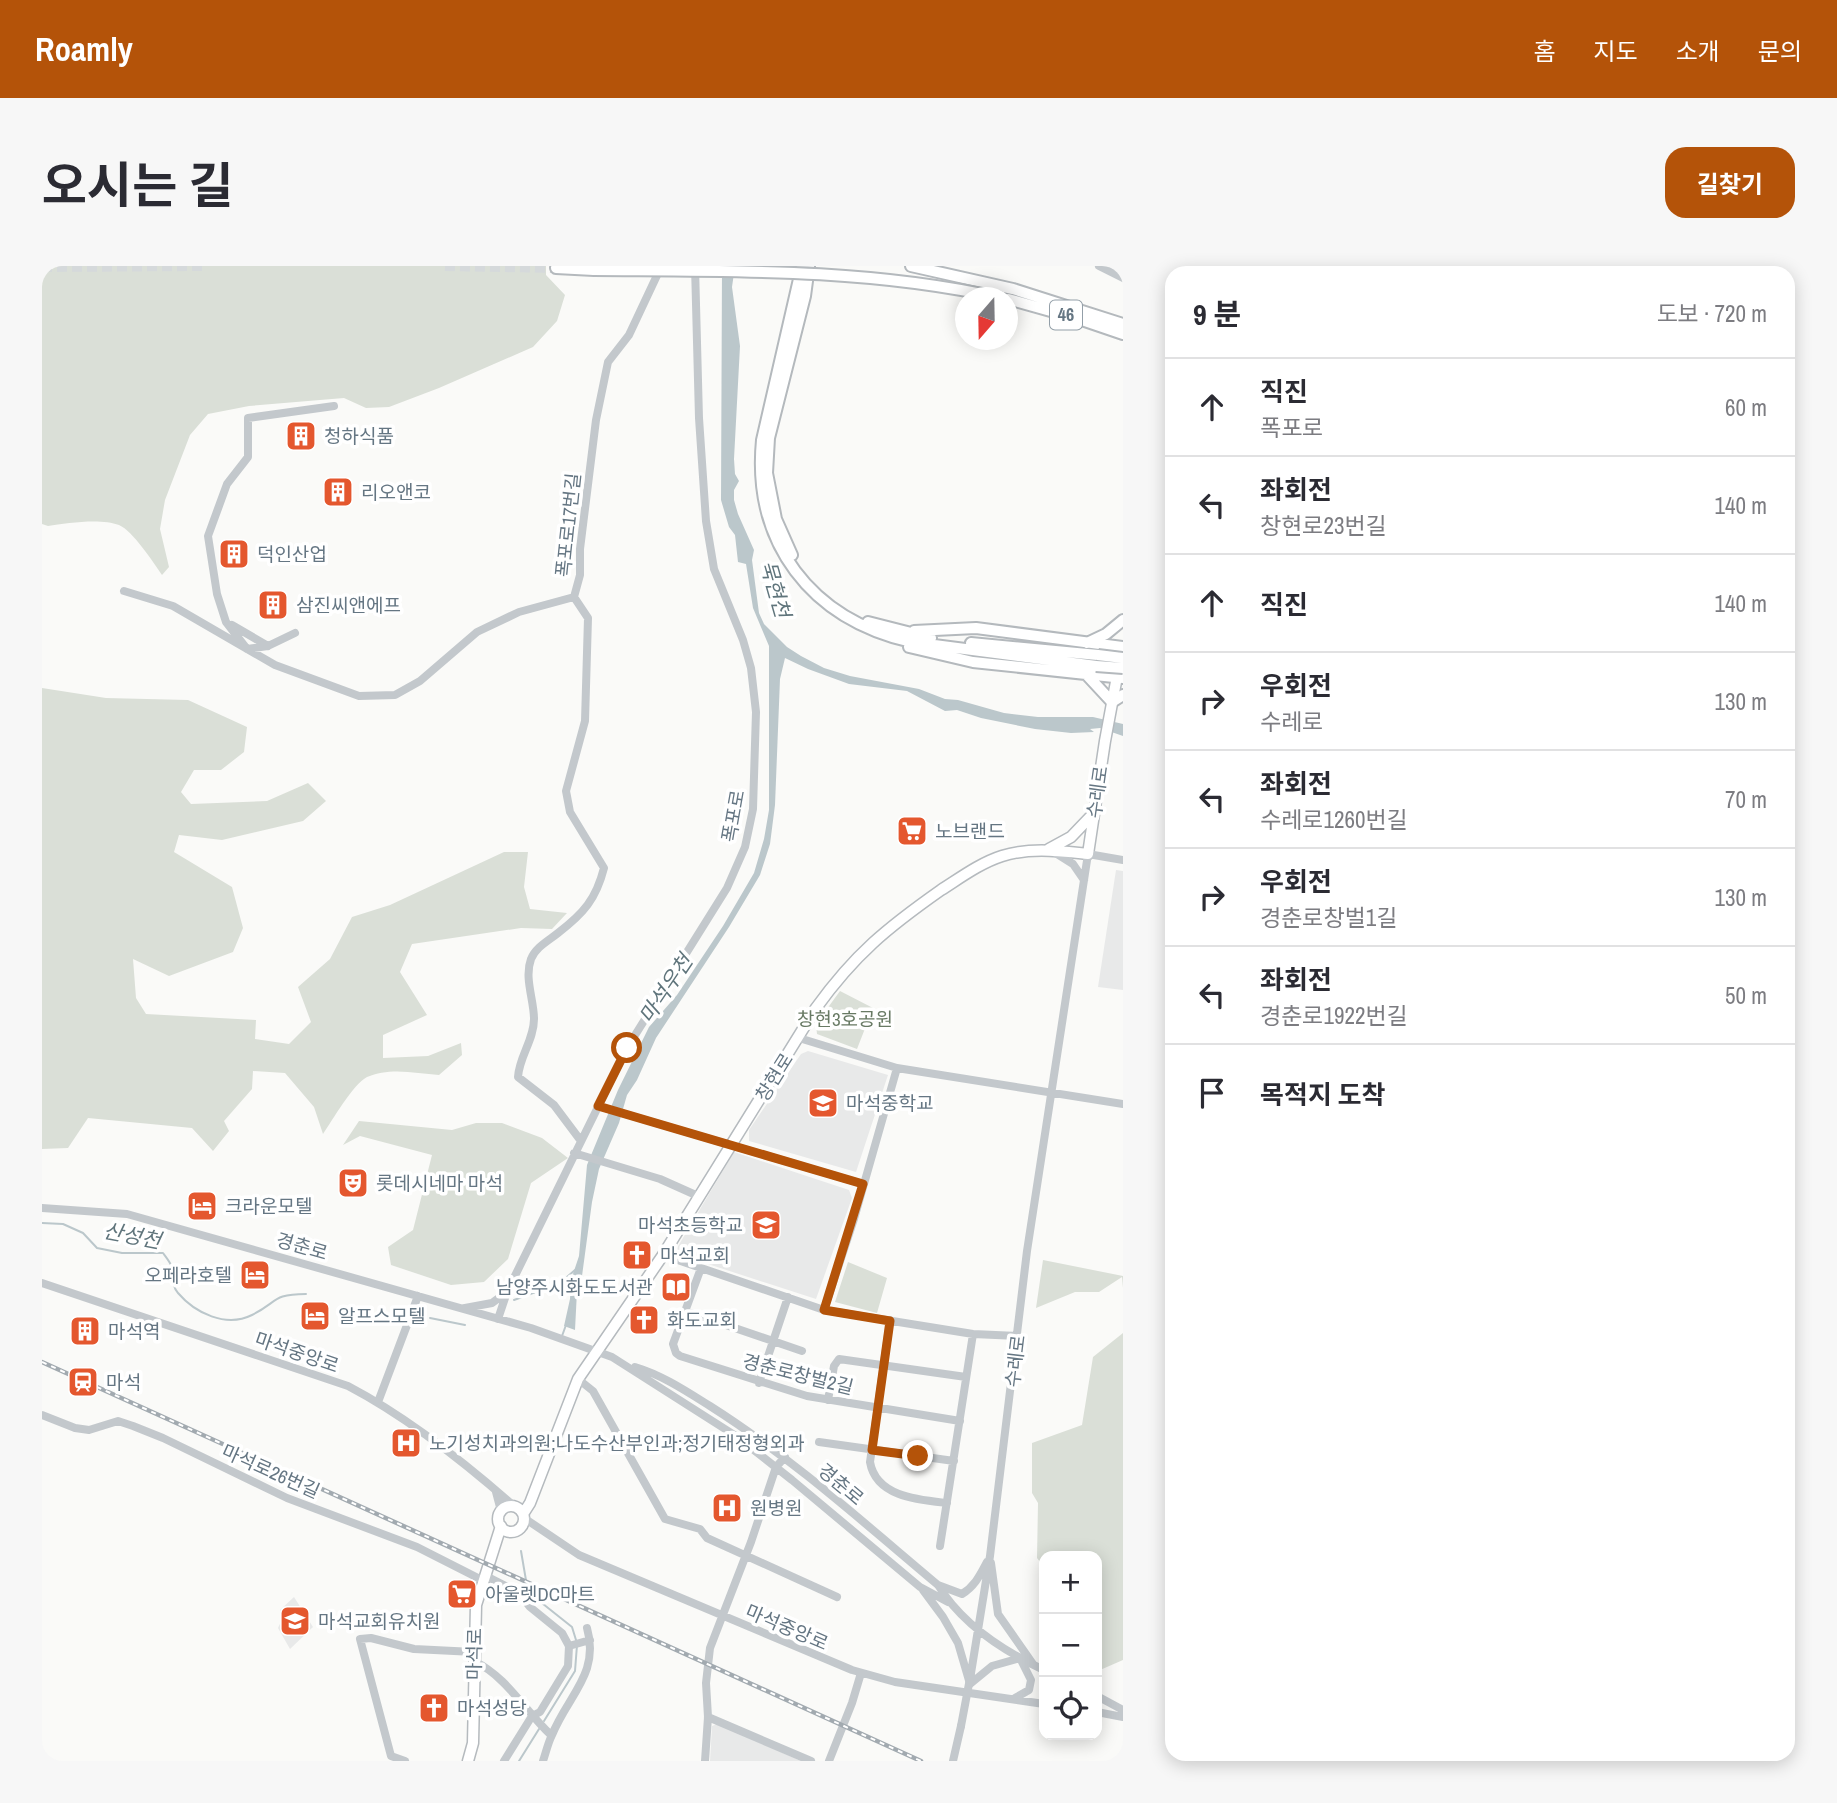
<!DOCTYPE html>
<html lang="ko">
<meta charset="utf-8">
<style>
:root{--surface:#fff;--page:#f7f7f7;--text:#2b2b33;--muted:#7c7c81;--line:#e1e1e2;--accent:#b45309}
body{margin:0;font-family:"Archivo Narrow","Noto Sans KR",sans-serif;background:var(--page);color:var(--text)}
.controls{position:absolute;right:21px;bottom:21px;display:grid;overflow:hidden;border-radius:14px;box-shadow:0 4px 18px #0003}
.controls button{width:63px;height:63px;display:grid;place-items:center;padding:0;border:0;border-bottom:2px solid var(--line);background:var(--surface);color:var(--text);font:35px sans-serif}
.compass{position:absolute;left:913px;top:21px;width:63px;height:63px;border-radius:50%;background:var(--surface);box-shadow:0 4px 18px #0003;rotate:200deg}
.stop{position:absolute;width:21px;height:21px;margin:-16px;border:5px solid #b45309;border-radius:50%;background:#fff}
.stop.end{background:#b45309;border-color:#fff;box-shadow:0 2px 7px #0008}
.list{margin:0;padding:0;list-style:none}
h2{display:flex;justify-content:space-between;align-items:center;height:91px;margin:0;padding:0 28px;font-size:30px}
h2 small{font-size:23px;font-weight:400;color:var(--muted)}
.list li{display:grid;grid-template-columns:46px 1fr auto;gap:21px;align-items:center;box-sizing:border-box;height:98px;padding:0 28px;border-top:2px solid var(--line)}
.list b{display:block;font-size:26px;white-space:nowrap}
.list p{margin:0;font-size:23px;white-space:nowrap;color:var(--muted)}
.list em{font-size:23px;font-style:normal;color:var(--muted)}
.icon{flex:none;width:38px;height:38px;fill:none;stroke:currentColor;stroke-width:2;stroke-linecap:round;stroke-linejoin:round}
.map{position:relative;flex:none;width:1081px;height:1495px;overflow:hidden;border-radius:21px}
header{display:flex;align-items:center;gap:42px;box-sizing:border-box;height:98px;padding:0 35px;background:var(--accent);color:#fff}
header strong{font-size:33px}
nav{display:flex;gap:38px;margin-inline-start:auto;font-size:24px}
.intro{display:flex;align-items:center;justify-content:space-between;box-sizing:border-box;height:168px;padding:0 42px}
h1{margin:0;font-size:49px}
.button{padding:18px 32px;border-radius:21px;background:var(--accent);color:#fff;font-size:24px;font-weight:700}
main{display:flex;gap:42px;padding:0 42px}
aside{flex:1;background:var(--surface);border-radius:21px;box-shadow:0 4px 18px #0003}
.map>svg:first-child{display:block}
.built{fill:#e8e9e9}
.green{fill:#dadfd7}
.water{fill:#bbc7cb}
.lines{fill:none;stroke-linecap:round;stroke-linejoin:round}
.stream{stroke:#bbc7cb;stroke-width:2}
.highway-tunnel{stroke:#d5d9db;stroke-width:10;stroke-dasharray:10 5;stroke-linecap:butt}
.major-casing{stroke:#b5babe;stroke-width:13}
.highway-casing{stroke:#b4b9bd;stroke-width:14}
.minor{stroke:#c3c8cc;stroke-width:8}
.major{stroke:#fff;stroke-width:10}
.highway{stroke:#fff;stroke-width:10}
.rail-casing{stroke:#a2aab0;stroke-width:4.5}
.rail{stroke:#fff;stroke-width:2;stroke-dasharray:5;stroke-linecap:butt}
.highway-bridge-casing{stroke:#b4b9bd;stroke-width:14;stroke-linecap:butt}
.minor-bridge{stroke:#c3c8cc;stroke-width:8}
.highway-bridge{stroke:#fff;stroke-width:10}
.route{stroke:#b45309;stroke-width:9}
.labels{text-anchor:middle;stroke-width:7;stroke-linejoin:round;paint-order:stroke}
.shield{fill:#fff;stroke:#939fa8;stroke-width:2}
.shield-label{font-size:18px;font-weight:bold;fill:#657683}
.poi-label{font-size:19px;fill:#657683;stroke:#fff;text-anchor:start}
.street-label{font-size:19px;fill:#657683;stroke:#fff}
.park-label{font-size:19px;fill:#687a64;stroke:#fff}
.water-label{font-size:21px;font-style:italic;fill:#60757c;stroke:#fff}
</style>
<header>
<strong>Roamly</strong>
<nav><a>홈</a><a>지도</a><a>소개</a><a>문의</a></nav>
</header>
<div class="intro"><h1>오시는 길</h1><a class="button">길찾기</a></div>
<main>
<div class="map">
<svg width="1081" height="1495" viewBox="0 0 1081 1495">
<rect width="100%" height="100%" fill="#fafaf8"/>
<!-- built -->
<path class="built" d="M1074 604 1081 605V724L1056 721Z
M766 785 846 809 814 906 707 875V864L759 788Z
M692 886 807 924 810 932 774 1033 632 987Z
M252 1331 271 1361 248 1383 236 1362 242 1349 238 1344Z
M675 1458 759 1495H668L670 1460Z"/>
<!-- green -->
<path class="green" d="M0 0H504V9L523 29 515 55 491 81 397 122 347 141 324 142 302 132 207 140 166 148 148 169 123 234 118 263 127 301 120 309C111 296 91 265 77 259 59 252 25 257 6 260L0 258Z
M0 422 64 432 146 434 205 461 202 486 179 504H152L139 526 149 538 225 535 266 517 284 535 261 555 180 574 137 569 132 586 190 621 201 662 191 686 127 710 91 693 94 732 104 748 214 754 213 773 247 778 269 756 256 721 288 693 310 651 348 639 462 586H486L482 621 488 643 525 647 510 663 479 662 370 678 358 706 385 749 341 769V792L386 790 419 777 420 789 397 809C374 807 347 801 325 811 311 818 290 855 281 868L272 841 243 807 211 805 210 823 182 855 187 865 171 885 150 862 46 852 26 882 0 883Z
M798 725 831 742 815 783 775 768 774 758Z
M317 855 410 864 434 857H460L500 872 526 892 489 917 466 993 442 1016 409 1019 349 999 346 981 371 964 390 889 318 870 301 879Z
M1001 994 1081 1010V1022L1080 1011 1057 1026H1033L994 1042Z
M806 996 845 1012 835 1047 793 1036Z
M1081 1067V1394L1058 1404 1055 1402V1290H1002V1301L995 1292 996 1237 990 1227V1177L1040 1159 1051 1091Z"/>
<!-- water -->
<path class="water" d="M680 0H693L690 21 698 80 692 193 693 208 697 215 692 224V234L696 248 712 284 710 294 717 347 722 358 745 381 759 390 782 402 808 410 877 423 903 433 916 434 962 447 996 451H1051L1081 458V470L1058 462 1048 463 1052 466 1029 467 993 463 939 452 915 444 903 445 865 425 807 418 766 403 743 392 738 413 733 539 728 578 718 609 687 661 614 772 595 814 585 829 577 857 557 903 550 936 540 1010 535 1025 533 1064 522 1060 528 1033 529 1014 537 990 545 899 576 824 607 761 635 729 681 660 712 607 722 573 727 544V380L711 342 704 298 696 296 693 269 687 261 679 234Z"/>
<g class="lines">
<!-- stream -->
<path class="stream" d="M0 957 21 958 41 967 55 982 80 987H121C124 991 128 996 130 1001 133 1010 129 1020 136 1027 153 1047 184 1062 210 1049 236 1036 230 1028 264 1028
M472 1034 518 1017 533 1004
M388 1052 423 1059
M520 1070 524 1059
M479 1285 486 1326 530 1361 534 1374
M502 1455 533 1405 535 1379
M477 1495 497 1463"/>
<!-- highway-tunnel -->
<path class="highway-tunnel" d="M403 0 514 2
M0 1 163 0"/>
<!-- major casing -->
<g class="major-casing">
<path id="major" d="M1007 583 1029 571 1052 547
M456 1253a13 13 0 1 1 26 0a13 13 0 1 1-26 0Z
M481 1248 488 1237 536 1113 621 989 774 742C813 688 845 662 899 624 918 612 938 597 960 590 989 581 1017 585 1046 588L1063 475 1076 405
M426 1495 431 1477 434 1339 459 1260"/>
</g>
<!-- highway casing -->
<g class="highway-casing">
<path id="highway" d="M760 0 720 174C710 277 769 353 869 376L1054 400
M869 0 971 23 1081 58
M514 2 552 4
M966 33 1037 53 1081 68
M750 289 734 253 725 207 727 172 763 30 767 0
M826 356 889 372
M872 365 934 362 1081 381
M929 377 1056 389
M1045 377 1064 368 1081 354
M867 381 931 396 1081 412
M1044 408 1070 436 1081 429"/>
</g>
<!-- minor -->
<path class="minor" d="M1057 0 1081 12
M82 325 131 340 233 399 317 430 353 429 378 415 435 366 477 346 532 331 538 309V283L554 154 566 96 587 69 618 3
M532 331 546 352 543 455 524 525 528 546 562 602C554 633 542 647 516 667 506 675 494 681 489 693 482 712 492 734 492 753 492 774 477 791 476 811L512 839 539 875
M190 359 226 380
M253 367 226 380 205 383 184 356 175 328 166 270 185 218 206 191V152L292 140
M1012 586 1031 598 1042 614
M757 772 855 802 1081 838
M556 840 821 918
M532 887 618 913 656 930
M0 942 85 948 489 1062 570 1091 694 1170 750 1214 878 1321 906 1336
M621 989 782 1044 931 1068 976 1070
M659 1002 631 1078 634 1087 638 1090 765 1130 918 1155
M0 1017 306 1120C365 1151 421 1195 472 1240
M423 1042 450 1037 465 1026
M782 1044 812 953 855 802
M643 1045 760 1085
M456 1053 465 1026 585 782 685 622 703 581 711 543 714 446 709 402 701 374 672 303 664 255 657 152 653 0
M848 1054 828 1196C834 1231 877 1234 905 1237
M593 1101C620 1109 644 1125 668 1140 750 1192 822 1257 896 1319 920 1358 961 1385 1002 1404
M536 1113 551 1125 623 1253 658 1263 665 1272 795 1331
M717 1117 746 1031
M786 1134 792 1100 797 1093 924 1111
M336 1136 376 1030
M0 1149 33 1162 47 1164 76 1155 91 1160 121 1172 245 1232 375 1281 442 1315
M777 1176 912 1195
M454 1226 459 1245
M482 1252 537 1289 810 1404 853 1416 1002 1438
M898 1280 931 1068
M949 1297 956 1348 991 1398
M444 1310 477 1327 488 1341 520 1367 527 1380 526 1400 498 1446 490 1450 462 1495
M896 1319 920 1328C933 1320 938 1309 945 1296
M881 1324 901 1351 916 1377 928 1418 950 1400 978 1392 989 1414 987 1424 973 1432
M527 1380 548 1374
M432 1395C465 1411 483 1445 509 1469
M929 1407 948 1290 985 985 1046 588 1081 594
M1055 1430 1081 1444
M1055 1446 1081 1451
M666 1451 769 1495
M363 1495 349 1490 318 1373 329 1372 372 1383 432 1386
M501 1495C504 1486 506 1477 510 1469 526 1429 558 1408 545 1362
M663 1495 666 1451 664 1417 668 1382 709 1276 734 1201 743 1191
M787 1495 810 1437 819 1407
M911 1495 919 1460"/>
<!-- major -->
<use href="#major" class="major"/>
<!-- highway -->
<use href="#highway" class="highway"/>
<!-- rail casing -->
<g class="rail-casing">
<path id="rail" d="M0 1096 879 1495"/>
</g>
<!-- rail -->
<use href="#rail" class="rail"/>
<!-- highway-bridge casing -->
<g class="highway-bridge-casing">
<path id="highway-bridge" d="M552 4C688 5 825 2 959 32
M1056 389 1081 392
M1054 400 1081 402"/>
</g>
<!-- minor-bridge -->
<path class="minor-bridge" d="M919 1460 929 1407"/>
<!-- highway-bridge -->
<use href="#highway-bridge" class="highway-bridge"/>
</g>
<g class="lines">
<!-- route -->
<path class="route" d="M585 782 556 840 821 918 782 1044 848 1055 830 1184 876 1190"/>
</g>
<!-- icons -->
<defs>
<g id="building-square" transform="scale(1.575)"><rect x="-9" y="-9" width="18" height="18" rx="4" fill="#e4572e" stroke="#fff"/><path d="M-4-6H4V6H1V3H-1V6H-4ZM-2.5-4.3h1.7v1.8h-1.7ZM.8-4.3h1.7v1.8H.8ZM-2.5-1h1.7V.8h-1.7ZM.8-1h1.7V.8H.8Z" fill="#fff"/></g>
<g id="supermarket-square" transform="scale(1.575)"><rect x="-9" y="-9" width="18" height="18" rx="4" fill="#e4572e" stroke="#fff"/><path d="M-6-5.5h2.5l.6 2H6L4.5 2H-2.5L-4.4-4H-6ZM-1.5 3.2a1.3 1.3 0 1 0 .1 0ZM3 3.2a1.3 1.3 0 1 0 .1 0Z" fill="#fff"/></g>
<g id="school-square" transform="scale(1.575)"><rect x="-9" y="-9" width="18" height="18" rx="4" fill="#e4572e" stroke="#fff"/><path d="M0-5L7-2L0 1L-7-2ZM-4 1L0 2.5L4 1V4Q0 6-4 4Z" fill="#fff"/></g>
<g id="theatre-square" transform="scale(1.575)"><rect x="-9" y="-9" width="18" height="18" rx="4" fill="#e4572e" stroke="#fff"/><path d="M-5-5.5Q0-4 5-5.5V0Q5 5 0 6Q-5 5-5 0ZM-3.3-2.5H-1v1.5H-3.3ZM1-2.5H3.3v1.5H1ZM-2.8 1Q0 5.5 2.8 1Z" fill="#fff"/></g>
<g id="hotel-square" transform="scale(1.575)"><rect x="-9" y="-9" width="18" height="18" rx="4" fill="#e4572e" stroke="#fff"/><path d="M-6-4.5h1.5V1H6V5H4.5V3h-9V5H-6ZM-4 0a1.8 1.8 0 1 1 3.6 0ZM.5 0V-2.5h3Q6-2.5 6 0Z" fill="#fff"/></g>
<g id="church-square" transform="scale(1.575)"><rect x="-9" y="-9" width="18" height="18" rx="4" fill="#e4572e" stroke="#fff"/><path d="M-1.2-6h2.4v3.5h3.3v2.4h-3.3V6h-2.4V-.1h-3.3v-2.4h3.3Z" fill="#fff"/></g>
<g id="library-square" transform="scale(1.575)"><rect x="-9" y="-9" width="18" height="18" rx="4" fill="#e4572e" stroke="#fff"/><path d="M-6-4Q-3-5.5-.7-3.5V5Q-3 3-6 4ZM6-4Q3-5.5 .7-3.5V5Q3 3 6 4Z" fill="#fff"/></g>
<g id="station-square" transform="scale(1.575)"><rect x="-9" y="-9" width="18" height="18" rx="4" fill="#e4572e" stroke="#fff"/><path d="M-3-6H3Q5-6 5-4V2Q5 4 3 4L4.5 6H3L1.5 4h-3L-3 6H-4.5L-3 4Q-5 4-5 2V-4Q-5-6-3-6ZM-3.5-4v3h7v-3ZM-3.5 1v1.5H-2V1ZM2 1v1.5H3.5V1Z" fill="#fff"/></g>
<g id="hospital-square" transform="scale(1.575)"><rect x="-9" y="-9" width="18" height="18" rx="4" fill="#e4572e" stroke="#fff"/><path d="M-5-5h3v3.5h4V-5h3V5h-3V1.5h-4V5h-3Z" fill="#fff"/></g>
</defs>
<g fill-rule="evenodd">
<use href="#building-square" x="259" y="170"/>
<use href="#building-square" x="296" y="226"/>
<use href="#building-square" x="192" y="288"/>
<use href="#building-square" x="231" y="339"/>
<use href="#supermarket-square" x="870" y="565"/>
<use href="#school-square" x="781" y="837"/>
<use href="#theatre-square" x="311" y="917"/>
<use href="#hotel-square" x="160" y="940"/>
<use href="#school-square" x="724" y="959"/>
<use href="#church-square" x="595" y="989"/>
<use href="#hotel-square" x="213" y="1009"/>
<use href="#library-square" x="634" y="1021"/>
<use href="#hotel-square" x="273" y="1050"/>
<use href="#church-square" x="602" y="1054"/>
<use href="#building-square" x="43" y="1065"/>
<use href="#station-square" x="41" y="1116"/>
<use href="#hospital-square" x="364" y="1177"/>
<use href="#hospital-square" x="685" y="1242"/>
<use href="#supermarket-square" x="420" y="1328"/>
<use href="#school-square" x="253" y="1355"/>
<use href="#church-square" x="392" y="1442"/>
</g>
<g class="labels">
<!-- shield labels -->
<rect class="shield" x="1008" y="34.5" width="32" height="29" rx="5"/>
<g class="shield-label">
<text x="1024" y="55">46</text>
</g>
<!-- poi labels -->
<g class="poi-label">
<text x="282" y="177">청하식품</text>
<text x="319" y="233">리오앤코</text>
<text x="215" y="295">덕인산업</text>
<text x="254" y="346">삼진씨앤에프</text>
<text x="893" y="572">노브랜드</text>
<text x="804" y="844">마석중학교</text>
<text x="334" y="924">롯데시네마 마석</text>
<text x="183" y="947">크라운모텔</text>
<text x="701" y="966" text-anchor="end">마석초등학교</text>
<text x="618" y="996">마석교회</text>
<text x="190" y="1016" text-anchor="end">오페라호텔</text>
<text x="611" y="1028" text-anchor="end">남양주시화도도서관</text>
<text x="296" y="1057">알프스모텔</text>
<text x="625" y="1061">화도교회</text>
<text x="66" y="1072">마석역</text>
<text x="64" y="1123">마석</text>
<text x="387" y="1184">노기성치과의원;나도수산부인과;정기태정형외과</text>
<text x="708" y="1249">원병원</text>
<text x="443" y="1335">아울렛DC마트</text>
<text x="276" y="1362">마석교회유치원</text>
<text x="415" y="1449">마석성당</text>
</g>
<!-- street labels -->
<g class="street-label">
<text transform="translate(526 259) rotate(-84)" y="7">폭포로17번길</text>
<text transform="translate(1055 526) rotate(-82)" y="7">수레로</text>
<text transform="translate(691 550) rotate(-80)" y="7">폭포로</text>
<text transform="translate(732 811) rotate(-58)" y="7">창현로</text>
<text transform="translate(260 980) rotate(16)" y="7">경춘로</text>
<text transform="translate(255 1086) rotate(19)" y="7">마석중앙로</text>
<text transform="translate(973 1095) rotate(-83)" y="7">수레로</text>
<text transform="translate(756 1108) rotate(14)" y="7">경춘로창벌2길</text>
<text transform="translate(229 1205) rotate(24)" y="7">마석로26번길</text>
<text transform="translate(799 1218) rotate(40)" y="7">경춘로</text>
<text transform="translate(745 1361) rotate(23)" y="7">마석중앙로</text>
<text transform="translate(432 1388) rotate(-89)" y="7">마석로</text>
</g>
<!-- park labels -->
<g class="park-label">
<text x="803" y="760">창현3호공원</text>
</g>
<!-- water labels -->
<g class="water-label">
<text transform="translate(733 323) rotate(74)" y="7">묵현천</text>
<text transform="translate(624 723) rotate(-56)" y="7">마석우천</text>
<text transform="translate(90 970) rotate(11)" y="7">산성천</text>
</g>
</g>
</svg>
<div class="controls">
<button>+</button>
<button>−</button>
<button><svg class="icon" aria-label="locate" viewBox="0 0 24 24"><circle cx="12" cy="12" r="6"/><path d="M12 2v4M12 18v4M2 12h4M18 12h4"/></svg></button>
</div>
<svg class="compass" viewBox="-18 -18 36 36"><path d="M0-13l5 13h-10z" fill="#e53935"/><path d="M0 13l5-13h-10z" fill="#7c7c81"/></svg>
<div class="stop" style="left:585px;top:782px"></div>
<div class="stop end" style="left:876px;top:1190px"></div>
</div>
<aside>
<h2>9 분<small>도보 · 720 m</small></h2>
<ul class="list">
<li><svg class="icon" aria-label="ahead" viewBox="0 0 24 24"><path d="M12 20V5M6 11l6-6 6 6"/></svg><div><b>직진</b><p>폭포로</p></div><em>60 m</em></li>
<li><svg class="icon" aria-label="left" viewBox="0 0 24 24"><path d="M17 20v-9H6M10 6l-5 5 5 5"/></svg><div><b>좌회전</b><p>창현로23번길</p></div><em>140 m</em></li>
<li><svg class="icon" aria-label="ahead" viewBox="0 0 24 24"><path d="M12 20V5M6 11l6-6 6 6"/></svg><div><b>직진</b></div><em>140 m</em></li>
<li><svg class="icon" aria-label="right" viewBox="0 0 24 24"><path d="M7 20v-9h11M14 6l5 5-5 5"/></svg><div><b>우회전</b><p>수레로</p></div><em>130 m</em></li>
<li><svg class="icon" aria-label="left" viewBox="0 0 24 24"><path d="M17 20v-9H6M10 6l-5 5 5 5"/></svg><div><b>좌회전</b><p>수레로1260번길</p></div><em>70 m</em></li>
<li><svg class="icon" aria-label="right" viewBox="0 0 24 24"><path d="M7 20v-9h11M14 6l5 5-5 5"/></svg><div><b>우회전</b><p>경춘로창벌1길</p></div><em>130 m</em></li>
<li><svg class="icon" aria-label="left" viewBox="0 0 24 24"><path d="M17 20v-9H6M10 6l-5 5 5 5"/></svg><div><b>좌회전</b><p>경춘로1922번길</p></div><em>50 m</em></li>
<li><svg class="icon" aria-label="arrive" viewBox="0 0 24 24"><path d="M6 21V4h12l-3 4 3 4H6"/></svg><div><b>목적지 도착</b></div></li>
</ul>
</aside>
</main>
